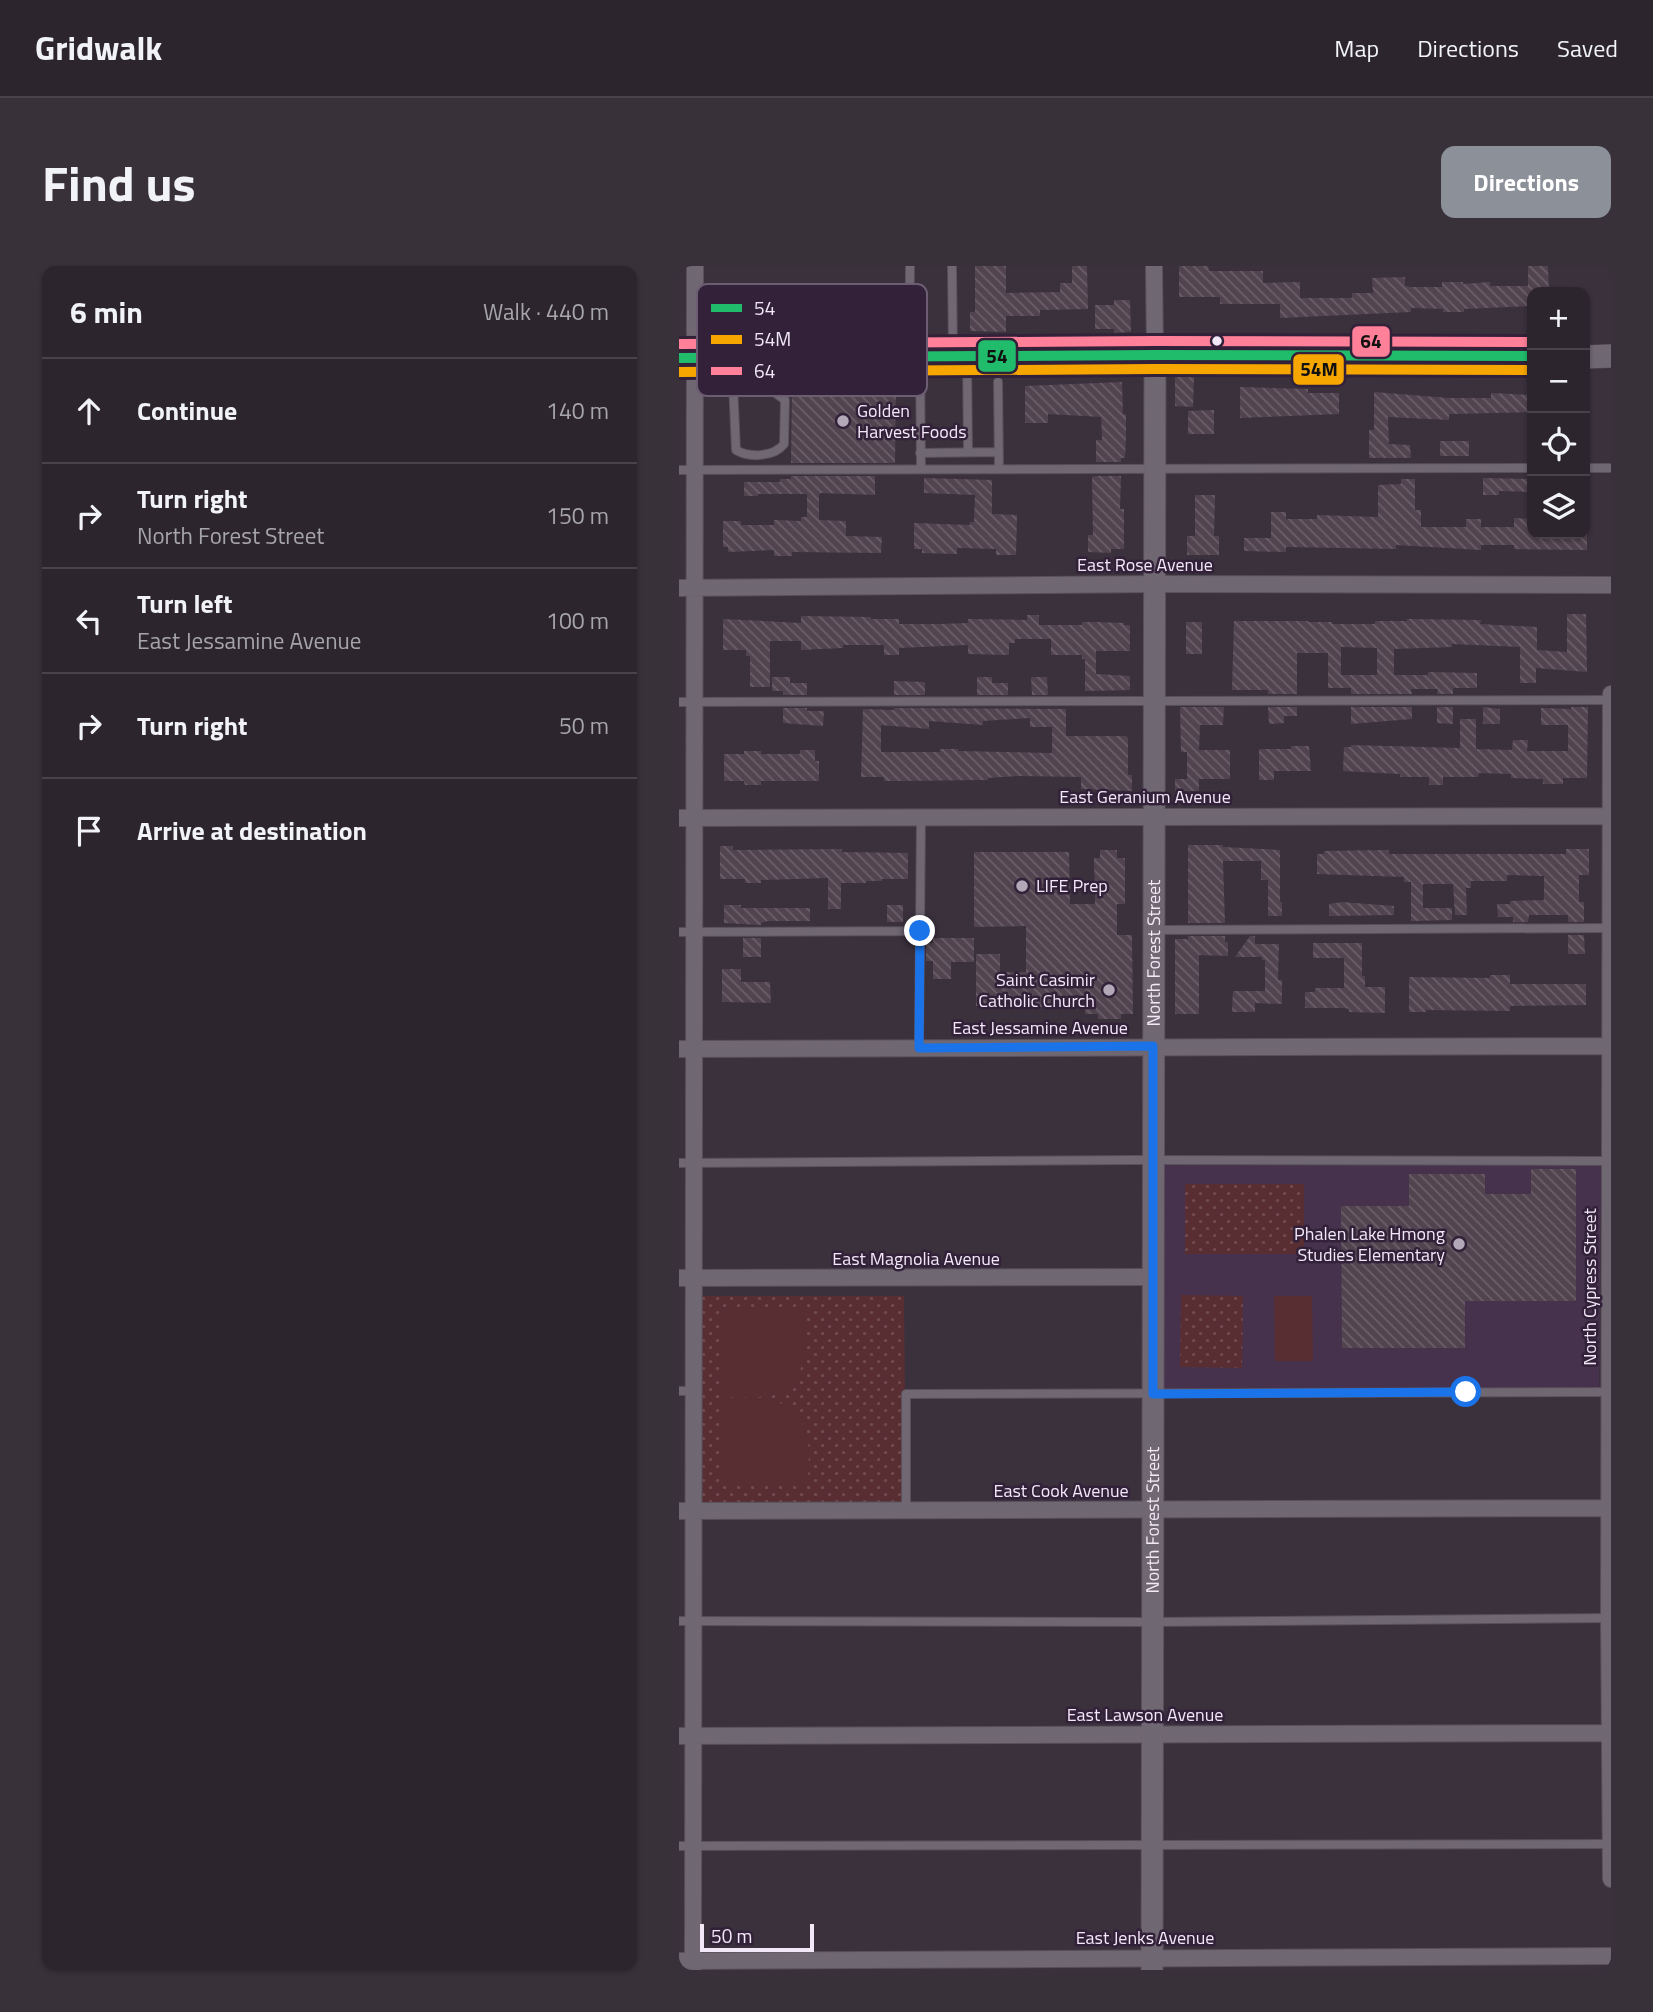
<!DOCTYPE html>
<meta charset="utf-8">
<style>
:root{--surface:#2c252e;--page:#38313a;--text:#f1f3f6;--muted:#a6a5aa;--line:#48424a;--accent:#8c9099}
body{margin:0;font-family:"Titillium Web",sans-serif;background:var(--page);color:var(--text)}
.controls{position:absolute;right:21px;top:21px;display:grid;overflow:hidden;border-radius:14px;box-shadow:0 2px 5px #0004}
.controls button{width:63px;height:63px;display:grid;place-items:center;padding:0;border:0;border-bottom:2px solid var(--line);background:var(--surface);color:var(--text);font:35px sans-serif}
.scale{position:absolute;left:21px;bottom:18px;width:114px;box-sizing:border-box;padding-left:7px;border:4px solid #f3e8f8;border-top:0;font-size:19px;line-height:24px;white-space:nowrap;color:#f3e8f8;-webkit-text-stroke:5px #322139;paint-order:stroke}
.stop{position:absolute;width:21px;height:21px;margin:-16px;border:5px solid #1a73e8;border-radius:50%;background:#fff}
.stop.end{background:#1a73e8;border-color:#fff;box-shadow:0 2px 7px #0008}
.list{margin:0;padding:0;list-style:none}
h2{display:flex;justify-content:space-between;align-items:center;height:91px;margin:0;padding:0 28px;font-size:30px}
h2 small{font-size:23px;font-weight:400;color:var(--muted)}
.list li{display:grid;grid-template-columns:46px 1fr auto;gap:21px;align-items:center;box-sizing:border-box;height:105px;padding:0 28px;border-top:2px solid var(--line)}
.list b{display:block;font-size:26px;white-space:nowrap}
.list p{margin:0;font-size:23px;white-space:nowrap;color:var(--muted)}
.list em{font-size:23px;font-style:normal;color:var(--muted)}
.icon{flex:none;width:38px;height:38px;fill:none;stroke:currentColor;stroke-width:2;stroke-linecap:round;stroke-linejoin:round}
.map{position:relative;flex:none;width:932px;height:1704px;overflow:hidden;border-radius:14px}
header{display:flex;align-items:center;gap:42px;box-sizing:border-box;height:98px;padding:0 35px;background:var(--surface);border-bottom:2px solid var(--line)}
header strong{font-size:33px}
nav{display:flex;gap:38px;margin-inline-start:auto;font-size:24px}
.intro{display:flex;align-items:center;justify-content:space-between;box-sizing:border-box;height:168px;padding:0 42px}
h1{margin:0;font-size:49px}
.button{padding:18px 32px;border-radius:14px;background:var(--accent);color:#fff;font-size:24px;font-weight:700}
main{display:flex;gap:42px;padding:0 42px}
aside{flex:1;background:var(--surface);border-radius:14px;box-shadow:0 2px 5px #0004}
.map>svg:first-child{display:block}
.built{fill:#46324d}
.park{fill:url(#park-dots)}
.garden{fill:#582e33}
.building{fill:url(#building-back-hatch);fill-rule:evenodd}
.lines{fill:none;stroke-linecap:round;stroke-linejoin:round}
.service-casing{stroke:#584f5a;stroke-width:10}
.minor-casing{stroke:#584f5a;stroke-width:18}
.tertiary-casing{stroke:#584f5a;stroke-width:23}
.secondary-casing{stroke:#584f5a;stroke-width:24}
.service{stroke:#6f6772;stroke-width:8}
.minor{stroke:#6f6772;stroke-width:16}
.tertiary{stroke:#6f6772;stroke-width:21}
.secondary{stroke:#6f6772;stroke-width:23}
.bus-1-casing{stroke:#322139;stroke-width:16}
.bus-2-casing{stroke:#322139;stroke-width:16}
.bus-3-casing{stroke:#322139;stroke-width:16}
.bus-1{stroke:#20bc6c;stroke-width:10}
.bus-2{stroke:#f7a600;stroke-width:10}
.bus-3{stroke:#ff8098;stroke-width:10}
.route{stroke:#1a73e8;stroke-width:9}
.bus-dot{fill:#f3e8f8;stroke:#322139;stroke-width:2.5}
.poi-dot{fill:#b2a8b7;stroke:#322139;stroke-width:2.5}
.labels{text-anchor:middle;stroke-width:5;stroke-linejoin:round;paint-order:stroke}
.poi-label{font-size:18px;fill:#f3e8f8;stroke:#322139;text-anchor:start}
.street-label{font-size:18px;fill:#f3e8f8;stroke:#322139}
.key{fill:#322139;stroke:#6c5d72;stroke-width:2}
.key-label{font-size:19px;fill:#f3e8f8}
.line-badge{stroke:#322139;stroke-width:2.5}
.pale-badge-label{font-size:19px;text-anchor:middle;font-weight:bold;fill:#111}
</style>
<header>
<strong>Gridwalk</strong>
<nav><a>Map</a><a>Directions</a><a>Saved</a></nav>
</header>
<div class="intro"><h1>Find us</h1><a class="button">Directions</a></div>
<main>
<aside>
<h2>6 min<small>Walk · 440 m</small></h2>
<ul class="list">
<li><svg class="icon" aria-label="ahead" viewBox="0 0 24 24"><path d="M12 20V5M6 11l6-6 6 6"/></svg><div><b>Continue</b></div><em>140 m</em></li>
<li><svg class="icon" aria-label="right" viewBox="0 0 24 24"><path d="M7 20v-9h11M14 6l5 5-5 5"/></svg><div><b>Turn right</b><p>North Forest Street</p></div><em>150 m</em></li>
<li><svg class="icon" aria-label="left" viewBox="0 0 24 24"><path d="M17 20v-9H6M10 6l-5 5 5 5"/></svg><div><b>Turn left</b><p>East Jessamine Avenue</p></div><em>100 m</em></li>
<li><svg class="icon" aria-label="right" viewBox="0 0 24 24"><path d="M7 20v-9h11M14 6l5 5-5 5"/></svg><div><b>Turn right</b></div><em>50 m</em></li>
<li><svg class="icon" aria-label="arrive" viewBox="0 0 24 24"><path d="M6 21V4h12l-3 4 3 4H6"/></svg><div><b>Arrive at destination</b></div></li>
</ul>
</aside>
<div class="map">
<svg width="932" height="1704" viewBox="0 0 932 1704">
<defs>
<pattern id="park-dots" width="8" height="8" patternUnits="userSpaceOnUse" patternTransform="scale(1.75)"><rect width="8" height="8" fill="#582e33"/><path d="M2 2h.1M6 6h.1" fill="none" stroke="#704c51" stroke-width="1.8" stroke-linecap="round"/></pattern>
<pattern id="building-back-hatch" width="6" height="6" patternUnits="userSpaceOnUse" patternTransform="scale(1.75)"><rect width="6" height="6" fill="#52444f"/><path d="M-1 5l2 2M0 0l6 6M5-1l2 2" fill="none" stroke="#6b5f69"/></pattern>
</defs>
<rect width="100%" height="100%" fill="#3a313d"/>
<!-- built -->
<path class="built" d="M474 894 922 899 920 1121 787 1126 474 1128Z"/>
<!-- park -->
<path class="park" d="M506 918H625V988H506Z
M502 1029 564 1030 563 1102 501 1101Z
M16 1030H225L227 1243 14 1245Z"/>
<!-- garden -->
<path class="garden" d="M595 1030H633L634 1095H596Z
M50 1042H124L126 1091 115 1121 77 1132 41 1131 40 1054Z
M90 1133 120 1144 130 1182 129 1218 51 1219 40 1209V1134Z"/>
<!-- building -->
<path class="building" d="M296 0H327V27L381 26V17H393V0H408L409 43 361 44V50H327V66L291 65V46H296Z
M500 0H529L530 5H584V17L621 16V32H673V27H694L693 12 726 11V20L732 21H763V16H784V18L811 16V20H849V0H869L870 26H853V40L785 43V46H764V43L732 42V46L601 52V38H541V31H500Z
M38 17 116 20 115 55H37Z
M435 34H451L452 66 435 67V63H416V39H435Z
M496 111H515L514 141 496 140Z
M113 112 217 113 216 197H112Z
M443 116 444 148H447V169L446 192H442V196H417V174H423L422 151 369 148V157H346V120Z
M561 121 629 123V127H660V148L561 152Z
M695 126 770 132H812V127L853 129V146L770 148V154L709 151 710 178 731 179 732 192H690V164H695Z
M535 144V168H509V145Z
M761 175H790V190H761Z
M112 210H196V229L142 227 140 229V254L167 255V270L203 271 202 287 113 286V290H95V284L49 286V281H44V255H62V259H95V254L122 255V251H128V228H79V230H65V216H101V213H112Z
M417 210H442L441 243H445V283H432V287L409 286V269H414L413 211Z
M245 212 313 214V248L338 249 337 289H317V283L278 282V288L243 287V283H235V257L291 259V256H295L296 229 245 227Z
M804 212 853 213V226L820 225V229H804Z
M722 213H736V244H742V261H787V253H802V261H835V252L853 253V268H908V284L835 283V279H802V284L717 279V283L607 281V286L565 285V272H592V246H607V253H638V249L699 251V219L722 218Z
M516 229H536L535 270H540V289H508V270H516Z
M888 348H907L908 406 857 402V417H841V381L773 378V381L715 383V409H749V406L798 407V422H774V428H758L759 423H732L733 428H672V422H649V387H618V428H589V424H553L555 355H629V356H653V358H696V355H728V353L802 354 801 358 858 361V384L888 386ZM662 381 698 382V409H662Z
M348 349H360V359H403V356H417L445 357V359H451V385H417V408L451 410V424L406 425V393H403V389H372V373H336V377H330V389L289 388V379L220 382V389H205V379H164V382L122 384V375H91V421H71V390H67V384H44V353L122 357V350L192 351V353H220V358H260L289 357V353L348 354Z
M507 356H523V388H507Z
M93 411H111V417H128V429H104V425H93Z
M298 411H313V417H329V429H298Z
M352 411H368L369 429H353Z
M215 415 246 416V429H215Z
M501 441H545L544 459H521L520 484H551V513H520V525H496V513H508V486H502Z
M589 441H618V450H605V457L590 458Z
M672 441H733V453L672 458Z
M758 441H774V458L758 457Z
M804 441 821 443V458H804Z
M892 441H909L908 512H884V518H864V513L832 512V508L800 507 799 511H764V519H750V511H721V508L664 505 665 481H672V479L781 482V453H797V483L833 484 834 474H849L848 485H889V459H862V442L892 443Z
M104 442H128V445H145L144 460 104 457Z
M215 442 387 443V470H447L449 472V509H453V525L402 523V511L339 510 309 512V514L218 515H205V511H182L184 443 215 444ZM351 452V461H373V487L279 485V483H261V486H202V459L250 463V455L304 459V455Z
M612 480H630L632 505H595V514H580V483H612Z
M121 484H136V495H140V515H82V519H66L65 515H45V488H65V485H82V488H121Z
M509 579H544V581L601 584V636H603V650H589V614H582V595H544L546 657H509Z
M41 580H54V584L163 583V586L229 587V613H203V615H187V617H162V643H149V612L82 614V617H66V613H41Z
M887 583H910V609H900V636H905V656H889V649H850L849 656H834V651H819L818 638H831V635L865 634V610L828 609V615H792V622H787L788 649H776L774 618H744V642H773V654L732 655V616H725V611L638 608V588H645V585L710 584V588H887Z
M421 584H438V592H446V638H438V669H453L454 748H442V753H419V748H406V733H381V741H355V733H321V740H297V688H321V706H347V660L295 661V586H390L391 638H416L415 592H421Z
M663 636 715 640V649L650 650V638Z
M45 639H62V642H131V655H89L82 657V659L45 657Z
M208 639H224V656H208Z
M889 669H905L906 688H889Z
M509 670H546V676H549V690L520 689V748H496V673H509Z
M571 670H576V678H600L599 714H603V738L576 737V746H553L554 725H586V694H583V691H556Z
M64 672H82V691H64Z
M254 672H295V696H272V713H254V695H247V677H254Z
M634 677H683V710H686V721H706V747L670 746V743L665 742H626V726H636V722H665V692H634Z
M43 703H62V716H91L92 737 43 736Z
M811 709H831V718H907V739L831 740V745L747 744V746H730V711L811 712Z
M852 903H897V1035H786V1082H663L662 940H730V908H806V928H852Z"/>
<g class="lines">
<!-- service casing -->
<g class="service-casing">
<path id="service" d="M273 0 274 89
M230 89 231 0
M241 92 242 203
M288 92 289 186
M53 95 57 184C70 192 95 191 105 178L106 134 95 126
M319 116 320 203
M54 126H95L96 93
M241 187 320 186
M906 202H932
M0 204 853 202
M0 436 932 434
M478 664 932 662
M0 666 241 665
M240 782 242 551
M0 897 454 894 932 895
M0 1125H14
M227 1243V1128L932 1126
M0 1355 473 1356 932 1352
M0 1580 932 1578"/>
</g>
<!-- minor casing -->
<g class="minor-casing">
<path id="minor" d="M475 0 476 89
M0 322 475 318 932 319
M932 428 930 1352 932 1613
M0 552 932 550
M0 783 932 780
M0 1012 474 1011
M0 1245 932 1242
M0 1470 932 1467
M0 1695 932 1690
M14 1704 16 0"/>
</g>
<!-- tertiary casing -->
<g class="tertiary-casing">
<g id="tertiary">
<path id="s1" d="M473 1704 476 89"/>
</g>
</g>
<!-- secondary casing -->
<g class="secondary-casing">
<path id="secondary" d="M906 91 932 90
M0 92 476 89 853 90"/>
</g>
<!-- service -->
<use href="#service" class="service"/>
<!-- minor -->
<use href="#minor" class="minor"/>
<!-- tertiary -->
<use href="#tertiary" class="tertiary"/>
<!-- secondary -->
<use href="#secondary" class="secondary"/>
<!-- bus-1 casing -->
<g class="bus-1-casing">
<path id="bus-1" d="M0 92 476 89 853 90"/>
</g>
<!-- bus-2 casing -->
<g class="bus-2-casing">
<path id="bus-2" d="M0 106 476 103 853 104"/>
</g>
<!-- bus-3 casing -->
<g class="bus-3-casing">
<path id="bus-3" d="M0 78 476 75 853 76"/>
</g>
<!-- bus-1 -->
<use href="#bus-1" class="bus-1"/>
<!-- bus-2 -->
<use href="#bus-2" class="bus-2"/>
<!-- bus-3 -->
<use href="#bus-3" class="bus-3"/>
</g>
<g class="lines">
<!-- route -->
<path class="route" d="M241 665 240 782 474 780V1128L787 1126"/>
</g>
<!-- markers -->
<circle class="bus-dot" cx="538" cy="75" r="6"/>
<g class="poi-dot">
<circle cx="164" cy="155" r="7"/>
<circle cx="343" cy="620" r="7"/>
<circle cx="430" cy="724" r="7"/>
<circle cx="780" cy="978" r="7"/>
</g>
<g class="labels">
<!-- poi labels -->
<g class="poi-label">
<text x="178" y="151">Golden<tspan x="178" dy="21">Harvest Foods</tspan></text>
<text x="357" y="626">LIFE Prep</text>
<text x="416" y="720" text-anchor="end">Saint Casimir<tspan x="416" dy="21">Catholic Church</tspan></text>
<text x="766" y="974" text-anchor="end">Phalen Lake Hmong<tspan x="766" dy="21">Studies Elementary</tspan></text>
</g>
<!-- street labels -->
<g class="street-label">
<text x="466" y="305">East Rose Avenue</text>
<text x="466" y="537">East Geranium Avenue</text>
<text dy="6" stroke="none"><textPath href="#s1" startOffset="1017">North Forest Street</textPath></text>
<text x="361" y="768">East Jessamine Avenue</text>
<text x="237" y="999">East Magnolia Avenue</text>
<text transform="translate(911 1021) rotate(-90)" y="6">North Cypress Street</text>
<text x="382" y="1231">East Cook Avenue</text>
<text dy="6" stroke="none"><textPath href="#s1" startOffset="450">North Forest Street</textPath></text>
<text x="466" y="1455">East Lawson Avenue</text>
<text x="466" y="1678">East Jenks Avenue</text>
</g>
</g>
<!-- legend -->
<rect x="18" y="18" width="230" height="112" rx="10" class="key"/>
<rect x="32" y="38" width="31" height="8" fill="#20bc6c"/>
<rect x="32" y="69" width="31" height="9" fill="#f7a600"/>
<rect x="32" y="101" width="31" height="8" fill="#ff8098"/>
<g class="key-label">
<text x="75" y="49">54</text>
<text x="75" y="80">54M</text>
<text x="75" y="112">64</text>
</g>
<g class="line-badge">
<rect x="672" y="59" width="40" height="33" rx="7" fill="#ff8098"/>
<rect x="298" y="73" width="40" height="34" rx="7" fill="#20bc6c"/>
<rect x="613" y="87" width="53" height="33" rx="7" fill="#f7a600"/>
</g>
<g class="pale-badge-label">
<text x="692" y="82">64</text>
<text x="318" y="97">54</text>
<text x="640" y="110">54M</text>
</g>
</svg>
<div class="controls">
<button>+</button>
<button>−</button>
<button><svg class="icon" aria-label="locate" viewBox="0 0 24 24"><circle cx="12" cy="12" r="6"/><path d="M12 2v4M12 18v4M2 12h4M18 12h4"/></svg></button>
<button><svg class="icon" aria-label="layers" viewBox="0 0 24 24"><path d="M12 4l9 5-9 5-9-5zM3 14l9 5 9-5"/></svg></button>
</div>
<div class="scale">50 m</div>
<div class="stop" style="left:787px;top:1126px"></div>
<div class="stop end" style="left:241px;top:665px"></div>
</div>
</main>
